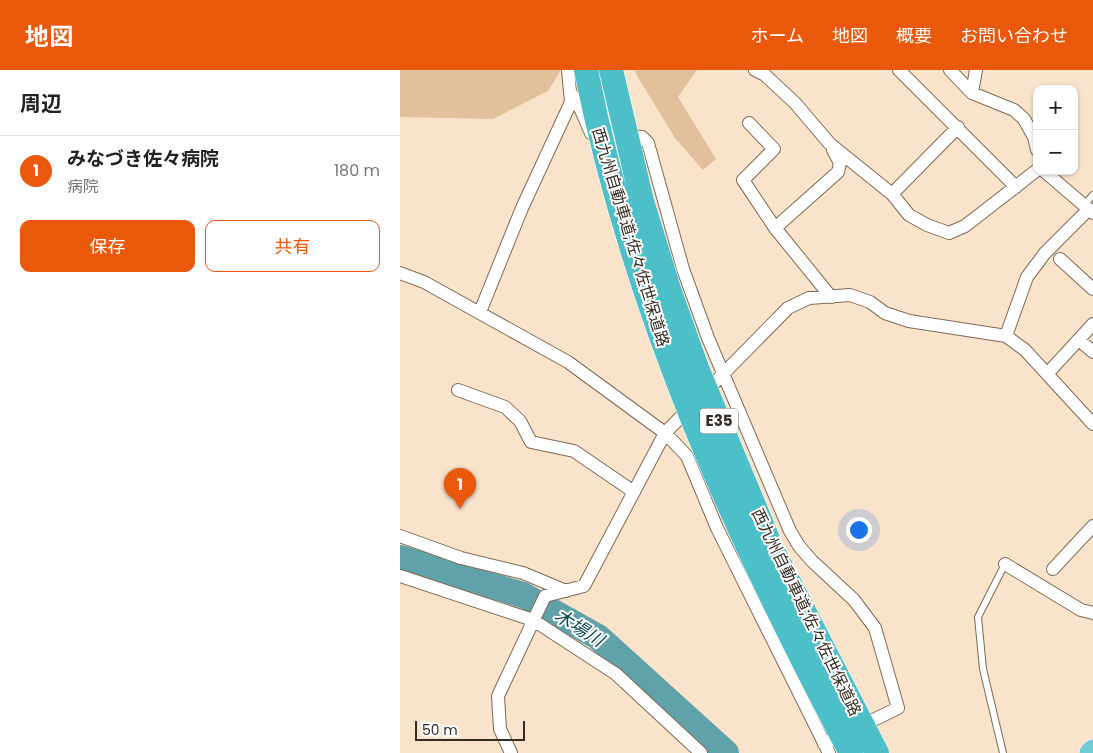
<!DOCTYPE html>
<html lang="ja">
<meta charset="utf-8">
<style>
:root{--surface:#fff;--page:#f2f2f2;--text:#222;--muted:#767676;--line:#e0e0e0;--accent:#ea580c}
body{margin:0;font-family:Poppins,"Noto Sans JP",sans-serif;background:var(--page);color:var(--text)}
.controls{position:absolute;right:15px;top:15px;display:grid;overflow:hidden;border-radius:10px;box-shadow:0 1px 4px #0004}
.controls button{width:45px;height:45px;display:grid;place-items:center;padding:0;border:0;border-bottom:1px solid var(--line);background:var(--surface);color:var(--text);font:25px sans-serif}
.scale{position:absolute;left:15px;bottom:12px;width:110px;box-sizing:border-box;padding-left:5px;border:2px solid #342b22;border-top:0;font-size:14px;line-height:18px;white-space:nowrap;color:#342b22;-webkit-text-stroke:4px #fff;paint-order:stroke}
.you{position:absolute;left:458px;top:459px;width:18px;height:18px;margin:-12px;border:4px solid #fff;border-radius:50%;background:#1a73e8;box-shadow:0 0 0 8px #1a73e833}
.badge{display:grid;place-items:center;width:32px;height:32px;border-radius:50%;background:var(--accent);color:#fff;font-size:16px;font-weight:700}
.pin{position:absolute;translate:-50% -41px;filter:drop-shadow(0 1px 2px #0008)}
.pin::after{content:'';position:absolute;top:26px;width:18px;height:15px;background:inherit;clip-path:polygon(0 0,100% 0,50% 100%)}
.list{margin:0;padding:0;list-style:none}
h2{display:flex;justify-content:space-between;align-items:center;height:65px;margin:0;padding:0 20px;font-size:21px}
h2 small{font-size:16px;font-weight:400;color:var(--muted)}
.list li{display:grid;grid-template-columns:32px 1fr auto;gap:15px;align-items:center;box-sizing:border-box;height:70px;padding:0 20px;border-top:1px solid var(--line)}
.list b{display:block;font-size:19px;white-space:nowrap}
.list p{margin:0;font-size:16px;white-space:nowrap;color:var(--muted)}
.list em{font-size:16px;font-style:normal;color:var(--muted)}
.actions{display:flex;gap:10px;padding:15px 20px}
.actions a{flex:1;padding:11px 0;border:1px solid var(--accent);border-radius:10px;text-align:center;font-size:18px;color:var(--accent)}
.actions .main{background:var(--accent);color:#fff}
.map{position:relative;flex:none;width:693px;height:683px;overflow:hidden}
header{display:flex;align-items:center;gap:30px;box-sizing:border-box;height:70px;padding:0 25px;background:var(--accent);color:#fff}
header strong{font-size:24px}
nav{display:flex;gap:28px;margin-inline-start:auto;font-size:18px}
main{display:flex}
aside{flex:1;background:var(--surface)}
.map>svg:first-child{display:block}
.green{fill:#e3c09c}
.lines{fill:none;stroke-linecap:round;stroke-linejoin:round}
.river{stroke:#60a2a9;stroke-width:26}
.service-casing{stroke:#7f6a56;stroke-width:8}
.minor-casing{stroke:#7f6a56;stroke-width:14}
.trunk-casing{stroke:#fff;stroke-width:22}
.service{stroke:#fff;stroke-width:6}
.minor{stroke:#fff;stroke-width:12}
.trunk{stroke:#70ccd4;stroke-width:21}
.motorway-bridge-casing{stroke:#fff;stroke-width:25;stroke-linecap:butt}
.motorway-bridge{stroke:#4dbfc9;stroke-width:24}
.labels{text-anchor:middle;stroke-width:4;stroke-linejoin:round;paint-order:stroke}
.shield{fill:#fff;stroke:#716b64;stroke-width:1}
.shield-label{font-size:15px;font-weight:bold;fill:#342b22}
.street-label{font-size:16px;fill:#342b22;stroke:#fff}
.water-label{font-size:18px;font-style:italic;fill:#0b494f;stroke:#fff}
</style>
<header>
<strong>地図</strong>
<nav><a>ホーム</a><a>地図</a><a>概要</a><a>お問い合わせ</a></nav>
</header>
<main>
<aside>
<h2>周辺<small></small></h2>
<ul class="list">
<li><span class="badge">1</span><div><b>みなづき佐々病院</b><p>病院</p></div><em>180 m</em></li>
</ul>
<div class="actions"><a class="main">保存</a><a>共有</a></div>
</aside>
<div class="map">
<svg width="693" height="683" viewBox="0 0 693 683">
<rect width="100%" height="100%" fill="#fae3cb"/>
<!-- green -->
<path class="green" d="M0 0H161L148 21 93 49 0 47Z
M235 0H297L278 27 316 89 303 100 275 68 236 4Z"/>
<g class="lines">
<!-- river -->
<path class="river" d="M0 488 123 525 198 567 326 683"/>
<!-- service casing -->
<g class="service-casing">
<path id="service" d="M684 135 693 125
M603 683 583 599 578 547 605 494"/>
</g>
<!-- minor casing -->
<g class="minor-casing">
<path id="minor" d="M355 0 365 5 395 33 430 74 492 124 509 145 527 155 549 163 565 156 637 100
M499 0 616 117
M550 0 572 23 614 40 624 49 634 67 637 80
M170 21 181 40 191 63 242 67 248 73 283 199 308 268 390 461 399 476 412 491 454 530 475 558 498 638 424 674
M572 23 576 0
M349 53 374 79 343 110 375 158
M644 101 693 143
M492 124 558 57
M660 189 693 219
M0 203 24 212 168 292 265 363 287 386 317 458 429 683
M431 227 375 158 438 102 440 93 433 80
M80 242 122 138 171 32 168 0
M606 266 627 207 645 183 689 139
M679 270 693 282
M647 304 693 254
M58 320 105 337 120 351 131 372 174 381 234 422
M0 466 61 488 123 503 166 521
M605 494 681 540 693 543
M653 499 693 456
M0 506 133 550 216 604 301 683
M111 683 100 659 98 626 145 526 184 516 265 363 388 238 409 228 450 225 470 232 485 243 509 251 606 266 625 280 693 354"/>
</g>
<!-- trunk casing -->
<g class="trunk-casing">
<path id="trunk" d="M690 683 693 680"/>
</g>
<!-- service -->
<use href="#service" class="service"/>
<!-- minor -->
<use href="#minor" class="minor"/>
<!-- trunk -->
<use href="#trunk" class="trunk"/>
<!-- motorway-bridge casing -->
<g class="motorway-bridge-casing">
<path id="motorway-bridge" d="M186 0C234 241 336 468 451 683
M211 0 242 131 269 219 297 298 373 481 477 683"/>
</g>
<!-- motorway-bridge -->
<use href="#motorway-bridge" class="motorway-bridge"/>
</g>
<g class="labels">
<!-- shield labels -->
<rect class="shield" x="300" y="338.5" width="38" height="25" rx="4"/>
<g class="shield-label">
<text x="319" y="356">E35</text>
</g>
<!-- street labels -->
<g class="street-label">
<text transform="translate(231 167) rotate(73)" y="6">西九州自動車道;佐々佐世保道路</text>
<text transform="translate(407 542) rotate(64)" y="6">西九州自動車道;佐々佐世保道路</text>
</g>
<!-- water labels -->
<g class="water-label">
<text transform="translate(179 558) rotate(32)" y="6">木場川</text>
</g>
</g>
</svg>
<div class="controls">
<button>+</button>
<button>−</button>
</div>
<div class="scale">50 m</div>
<div class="you"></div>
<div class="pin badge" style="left:60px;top:439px">1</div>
</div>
</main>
